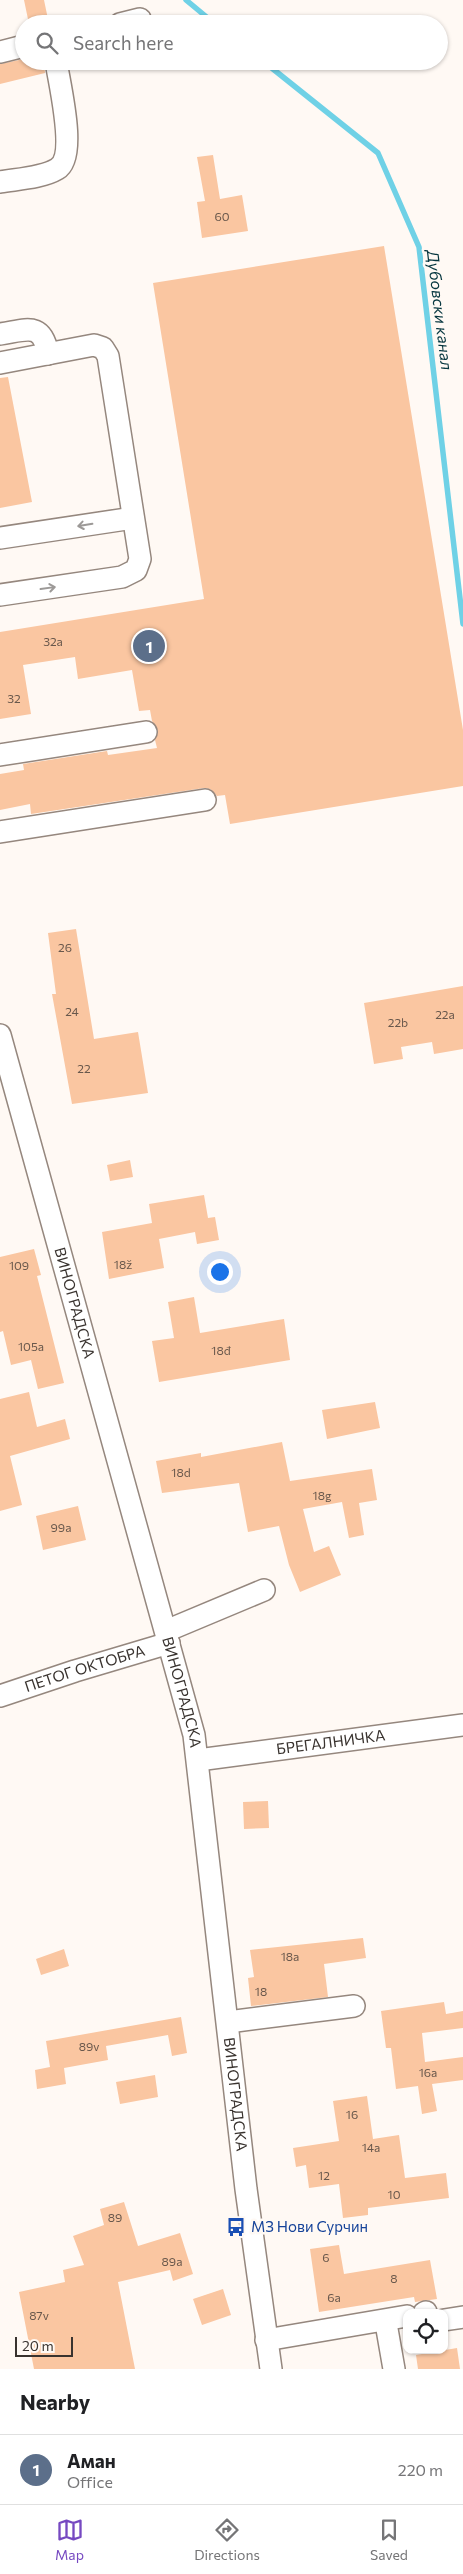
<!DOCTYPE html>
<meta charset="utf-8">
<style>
:root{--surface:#fff;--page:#f2f2f2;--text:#202124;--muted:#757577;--line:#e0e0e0;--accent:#7649c1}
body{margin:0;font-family:Commissioner,sans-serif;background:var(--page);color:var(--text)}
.controls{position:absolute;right:15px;bottom:15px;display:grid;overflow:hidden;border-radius:10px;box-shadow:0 1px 4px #0004}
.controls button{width:45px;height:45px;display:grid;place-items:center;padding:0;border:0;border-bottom:1px solid var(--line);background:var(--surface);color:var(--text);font:25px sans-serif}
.scale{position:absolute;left:15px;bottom:12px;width:58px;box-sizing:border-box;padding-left:5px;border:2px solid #39332f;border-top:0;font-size:14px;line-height:18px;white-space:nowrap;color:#39332f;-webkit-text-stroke:4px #fff9f4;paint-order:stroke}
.you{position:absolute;left:219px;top:1271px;width:18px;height:18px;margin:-12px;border:4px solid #fff;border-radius:50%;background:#1a73e8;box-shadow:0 0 0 8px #1a73e833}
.badge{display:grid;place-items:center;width:32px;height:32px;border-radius:50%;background:var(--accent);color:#fff;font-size:16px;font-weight:700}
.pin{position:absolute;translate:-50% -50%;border:2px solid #fff;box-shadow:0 1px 5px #0006}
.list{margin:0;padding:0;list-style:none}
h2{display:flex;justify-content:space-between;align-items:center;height:65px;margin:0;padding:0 20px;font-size:21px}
h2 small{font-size:16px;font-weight:400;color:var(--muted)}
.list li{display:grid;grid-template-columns:32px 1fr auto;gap:15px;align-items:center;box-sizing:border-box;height:70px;padding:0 20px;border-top:1px solid var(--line)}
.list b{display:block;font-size:19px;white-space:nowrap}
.list p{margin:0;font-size:16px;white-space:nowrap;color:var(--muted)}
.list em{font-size:16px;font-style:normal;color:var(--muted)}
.icon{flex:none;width:28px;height:28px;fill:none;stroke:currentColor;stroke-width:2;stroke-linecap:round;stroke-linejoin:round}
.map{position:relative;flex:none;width:463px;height:2369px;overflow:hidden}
.search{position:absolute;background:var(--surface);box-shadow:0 1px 4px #0004;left:15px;right:15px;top:15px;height:55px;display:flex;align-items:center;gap:12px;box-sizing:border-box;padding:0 18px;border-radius:28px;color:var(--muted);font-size:19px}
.sheet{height:135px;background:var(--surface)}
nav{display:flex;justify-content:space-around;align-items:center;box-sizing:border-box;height:70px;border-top:1px solid var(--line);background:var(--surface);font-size:14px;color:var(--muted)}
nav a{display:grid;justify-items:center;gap:2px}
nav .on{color:var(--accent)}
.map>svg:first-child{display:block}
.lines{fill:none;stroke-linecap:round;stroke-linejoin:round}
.stream{stroke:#6fd1e6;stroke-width:5.5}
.building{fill:#fac6a1}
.minor-casing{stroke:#95877e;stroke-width:24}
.minor{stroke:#fff;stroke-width:21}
.oneway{stroke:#9c9997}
.labels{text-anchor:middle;stroke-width:5;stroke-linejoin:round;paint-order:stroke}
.number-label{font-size:12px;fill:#69584c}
.street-label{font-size:15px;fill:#39332f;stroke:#fff9f4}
.transit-label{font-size:15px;fill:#164399;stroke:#fff9f4;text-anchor:start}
.water-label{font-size:16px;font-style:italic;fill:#06363f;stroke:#fff9f4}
</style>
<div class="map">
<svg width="463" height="2369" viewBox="0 0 463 2369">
<rect width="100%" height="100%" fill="#fff9f4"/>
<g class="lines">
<!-- stream -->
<path class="stream" d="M186 0 215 24
M263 61 378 153 419 247 463 624"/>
</g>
<!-- building -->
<path class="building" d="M24 0H44L49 24H29Z
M24 59V61H44L45 73 0 84V64Z
M213 155 220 199 242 195 248 231 202 238 197 202 205 201 197 157Z
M384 246 463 730V786L230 824 225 795 217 796 210 789 204 788 31 814 30 804 0 810V774L24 770 23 764 107 751 108 755 157 748 155 740 158 731 152 721 150 710 139 711 132 670 78 679 75 657 23 665 31 714 0 719V632L204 599 153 283Z
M8 377 32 502 0 508V378Z
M76 929 94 1039 138 1032 148 1093 72 1104 52 994H56L48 933Z
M463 986V1049L434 1054 432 1042 401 1047 403 1059 374 1064 364 1003Z
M130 1160 133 1177 110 1181 107 1165Z
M204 1195 208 1218 215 1217 219 1240 197 1244 195 1232 159 1239 164 1268 109 1279 102 1232 152 1223 149 1204Z
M34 1249 41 1275 37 1276 64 1383 38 1389 31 1360 11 1365 3 1331 0 1332V1257Z
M194 1297 200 1333 284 1319 290 1360 159 1382 152 1341 174 1338 168 1302Z
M29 1392 37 1427 65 1419 70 1439 10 1456 22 1505 0 1511V1399Z
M375 1402 380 1428 327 1439 322 1410Z
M282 1442 290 1481 372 1469 377 1500 359 1503 364 1535 349 1538 342 1502 303 1509 314 1552 329 1546 341 1575 300 1592 289 1565 279 1526 248 1532 239 1483 162 1493 156 1461 201 1453V1457Z
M78 1506 86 1540 43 1550 36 1516Z
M268 1801 269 1828 244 1829 243 1802Z
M363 1938 366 1958 324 1964 328 1997 251 2006 248 1978 254 1977 250 1950Z
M64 1949 69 1966 41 1975 36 1959Z
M444 2002 446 2014 463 2011V2028L422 2033 425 2062 463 2057V2080L432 2084 437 2111 422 2114 418 2086 396 2089 391 2048H386L381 2011Z
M181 2017 187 2053 172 2056 168 2035 106 2046 108 2060 64 2068 66 2084 37 2089 35 2070 50 2067 46 2041Z
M155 2075 158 2097 120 2104 116 2082Z
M367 2096 373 2139 399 2135 405 2178 446 2173 449 2198 368 2208V2215L343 2218 339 2184 309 2188 306 2165 296 2167 293 2148 339 2141 333 2101Z
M124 2202 138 2246 180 2233 193 2274 173 2281 170 2270 118 2282 135 2369H34L19 2292 65 2282 63 2270 84 2265 73 2236 104 2225 100 2209Z
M339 2245 344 2274 430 2260 437 2299 415 2302 414 2297 319 2312 310 2249Z
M223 2289 231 2315 202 2325 193 2299Z
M457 2348 460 2369H418L416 2355Z"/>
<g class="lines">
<!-- minor casing -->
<g class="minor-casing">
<g id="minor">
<path d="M120 24 140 19"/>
<path d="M0 52 24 46"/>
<path d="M0 182C17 179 42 178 57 169 78 157 59 83 56 61"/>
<path d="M0 334C27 330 42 321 48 354"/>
<path d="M0 363 94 345 103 348 108 356 140 559 136 570 122 577 0 595"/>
<path d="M0 538 133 518"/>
<path d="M0 755 146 732"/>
<path d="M0 832 205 800"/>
<path id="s1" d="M0 1035 194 1735 246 2189 271 2369"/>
<path d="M166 1631 264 1590"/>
<path id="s2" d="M0 1696 75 1671 169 1643"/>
<path id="s3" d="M198 1760 463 1725"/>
<path d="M228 2022 354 2006"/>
<path d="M424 2313 426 2312"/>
<path d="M444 2320 463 2317"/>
<path d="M387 2329 394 2369"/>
<path d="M266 2340 407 2316"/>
</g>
</g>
<!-- minor -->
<use href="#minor" class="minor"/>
</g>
<!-- one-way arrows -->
<defs><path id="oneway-shaft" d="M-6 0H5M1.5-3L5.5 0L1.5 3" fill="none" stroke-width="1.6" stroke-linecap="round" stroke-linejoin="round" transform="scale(1.25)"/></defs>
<g class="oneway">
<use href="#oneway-shaft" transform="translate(85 525) rotate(171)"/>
<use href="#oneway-shaft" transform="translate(48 588) rotate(-8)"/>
</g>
<!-- icons -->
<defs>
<g id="bus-bare" transform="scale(1.5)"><path d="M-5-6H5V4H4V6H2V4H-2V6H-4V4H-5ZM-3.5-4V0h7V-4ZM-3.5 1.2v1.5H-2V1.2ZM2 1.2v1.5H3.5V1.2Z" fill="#1a4fb4" stroke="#fff9f4" stroke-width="2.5" paint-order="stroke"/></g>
</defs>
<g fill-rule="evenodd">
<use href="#bus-bare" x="236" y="2227"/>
</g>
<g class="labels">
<!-- number labels -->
<g class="number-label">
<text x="222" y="221">60</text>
<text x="53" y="646">32a</text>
<text x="14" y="703">32</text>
<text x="65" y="952">26</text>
<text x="72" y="1016">24</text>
<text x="445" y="1019">22a</text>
<text x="398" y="1027">22b</text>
<text x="84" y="1073">22</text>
<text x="123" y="1269">18ž</text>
<text x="19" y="1270">109</text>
<text x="31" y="1351">105a</text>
<text x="221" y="1355">18đ</text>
<text x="181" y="1477">18d</text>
<text x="322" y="1500">18g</text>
<text x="61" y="1532">99a</text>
<text x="290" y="1961">18a</text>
<text x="261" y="1996">18</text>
<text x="89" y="2051">89v</text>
<text x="428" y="2077">16a</text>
<text x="352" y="2119">16</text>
<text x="371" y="2152">14a</text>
<text x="324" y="2180">12</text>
<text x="394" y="2199">10</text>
<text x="115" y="2222">89</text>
<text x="326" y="2262">6</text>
<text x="172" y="2266">89a</text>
<text x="394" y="2283">8</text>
<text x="334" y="2302">6a</text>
<text x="39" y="2320">87v</text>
</g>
<!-- street labels -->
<g class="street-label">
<text dy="5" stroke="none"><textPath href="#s1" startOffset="278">ВИНОГРАДСКА</textPath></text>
<text dy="5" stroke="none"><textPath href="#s2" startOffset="89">ПЕТОГ ОКТОБРА</textPath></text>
<text dy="5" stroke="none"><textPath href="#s1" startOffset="682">ВИНОГРАДСКА</textPath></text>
<text dy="5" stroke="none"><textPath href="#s3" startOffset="134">БРЕГАЛНИЧКА</textPath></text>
<text dy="5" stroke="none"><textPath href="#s1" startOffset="1088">ВИНОГРАДСКА</textPath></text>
</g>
<!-- transit labels -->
<g class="transit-label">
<text x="251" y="2232">МЗ Нови Сурчин</text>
</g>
<!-- water labels -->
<g class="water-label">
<text transform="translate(440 310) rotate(83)" y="6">Дубовски канал</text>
</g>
</g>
</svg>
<div class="controls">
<button><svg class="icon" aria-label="locate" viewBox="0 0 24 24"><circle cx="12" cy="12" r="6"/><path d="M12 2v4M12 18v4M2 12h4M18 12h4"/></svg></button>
</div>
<div class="scale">20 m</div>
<div class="you"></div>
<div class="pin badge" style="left:149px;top:646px;background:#5c6f8a">1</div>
<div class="search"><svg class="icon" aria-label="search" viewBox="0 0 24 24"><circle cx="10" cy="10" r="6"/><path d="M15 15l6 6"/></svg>Search here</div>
</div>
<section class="sheet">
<h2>Nearby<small></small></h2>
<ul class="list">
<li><span class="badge" style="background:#5c6f8a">1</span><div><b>Аман</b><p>Office</p></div><em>220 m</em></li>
</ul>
</section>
<nav>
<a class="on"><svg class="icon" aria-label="map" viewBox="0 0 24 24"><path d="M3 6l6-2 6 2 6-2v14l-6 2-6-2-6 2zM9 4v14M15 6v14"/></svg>Map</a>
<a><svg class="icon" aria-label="directions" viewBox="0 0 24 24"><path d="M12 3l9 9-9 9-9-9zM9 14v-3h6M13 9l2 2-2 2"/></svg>Directions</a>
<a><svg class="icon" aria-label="saved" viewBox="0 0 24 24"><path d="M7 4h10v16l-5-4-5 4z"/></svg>Saved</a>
</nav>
